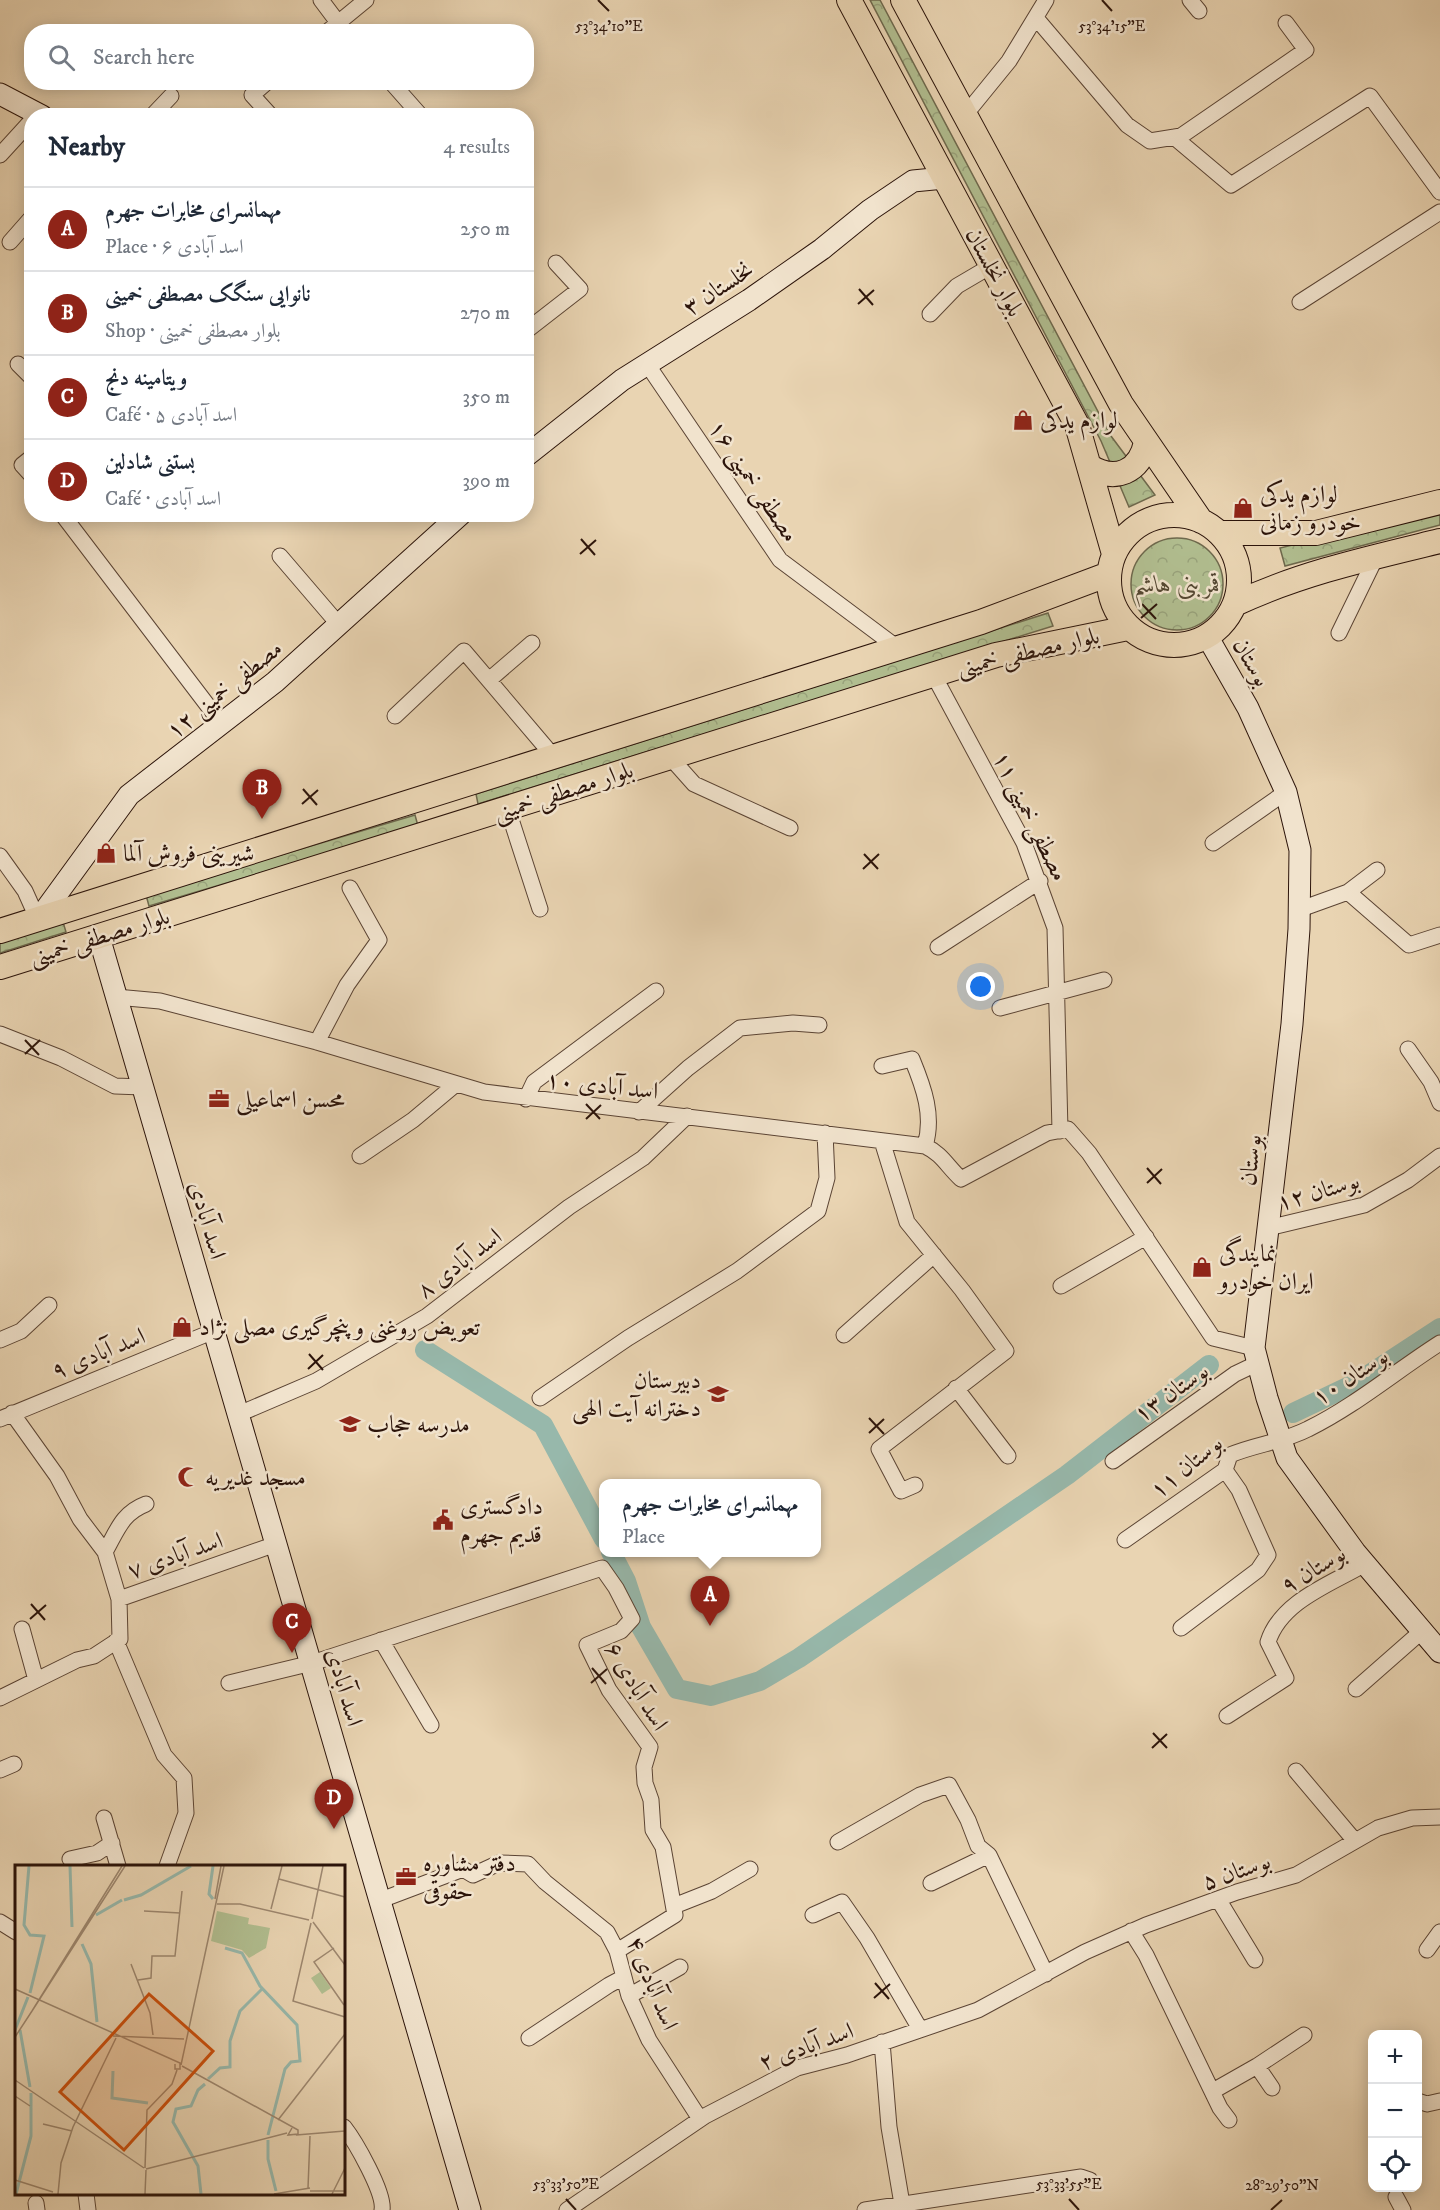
<!DOCTYPE html>
<meta charset="utf-8">
<style>
:root{--surface:#fff;--page:#f6f6f7;--text:#1f2937;--muted:#747a83;--line:#e0e1e3;--accent:#8f2418}
body{margin:0;font-family:"IM FELL DW Pica",Amiri,serif;background:var(--page);color:var(--text)}
.controls{position:absolute;right:18px;bottom:18px;display:grid;overflow:hidden;border-radius:12px;box-shadow:0 3px 15px #0003}
.controls button{width:54px;height:54px;display:grid;place-items:center;padding:0;border:0;border-bottom:2px solid var(--line);background:var(--surface);color:var(--text);font:30px sans-serif}
.you{position:absolute;left:981px;top:987px;width:21px;height:21px;margin:-15px;border:4px solid #fff;border-radius:50%;background:#1a73e8;box-shadow:0 0 0 9px #1a73e833}
.badge{display:grid;place-items:center;width:39px;height:39px;border-radius:50%;background:var(--accent);color:#fff;font-size:20px;font-weight:700}
.pin{position:absolute;translate:-50% -50px;filter:drop-shadow(0 2px 3px #0008)}
.pin::after{content:'';position:absolute;top:32px;width:21px;height:18px;background:inherit;clip-path:polygon(0 0,100% 0,50% 100%)}
.popup{position:absolute;left:599px;top:1479px;width:222px;height:78px;box-sizing:border-box;display:grid;place-content:center;border-radius:12px;background:var(--surface);filter:drop-shadow(0 2px 4px #0005);font-size:20px;white-space:nowrap;color:var(--muted)}
.popup b{font-size:22px;color:var(--text)}
.popup::after{content:'';position:absolute;left:50%;top:100%;margin-left:-12px;border:12px solid transparent;border-top-color:var(--surface)}
.list{margin:0;padding:0;list-style:none}
h2{display:flex;justify-content:space-between;align-items:center;height:78px;margin:0;padding:0 24px;font-size:26px}
h2 small{font-size:20px;font-weight:400;color:var(--muted)}
.list li{display:grid;grid-template-columns:39px 1fr auto;gap:18px;align-items:center;box-sizing:border-box;height:84px;padding:0 24px;border-top:2px solid var(--line)}
.list b{display:block;font-size:22px;white-space:nowrap}
.list p{margin:0;font-size:20px;white-space:nowrap;color:var(--muted)}
.list em{font-size:20px;font-style:normal;color:var(--muted)}
.icon{flex:none;width:33px;height:33px;fill:none;stroke:currentColor;stroke-width:2;stroke-linecap:round;stroke-linejoin:round}
.map{position:relative;flex:none;width:1440px;height:2210px;overflow:hidden}
.search{position:absolute;background:var(--surface);box-shadow:0 3px 15px #0003;left:24px;top:24px;width:510px;height:66px;display:flex;align-items:center;gap:15px;box-sizing:border-box;padding:0 21px;border-radius:24px;color:var(--muted);font-size:22px}
.panel{position:absolute;background:var(--surface);box-shadow:0 3px 15px #0003;left:24px;top:108px;width:510px;height:414px;border-radius:24px}
.map>svg:first-child{display:block}
.park{fill:url(#park-crowns);stroke:#6e694d;stroke-width:1.5}
.lines{fill:none;stroke-linecap:round;stroke-linejoin:round}
.canal{stroke:#97b8ab;stroke-width:20}
.street-casing{stroke:#5b4434;stroke-width:17}
.secondary-casing{stroke:#2c140a;stroke-width:23}
.primary-casing{stroke:#2c140a;stroke-width:26}
.street{stroke:#f1e3cd;stroke-width:15}
.secondary{stroke:#f1e3cd;stroke-width:21}
.primary{stroke:#e9d4b2;stroke-width:24}
.ticks{fill:none;stroke:#2c140a;stroke-width:2}
.labels{text-anchor:middle;stroke-width:5;stroke-linejoin:round;paint-order:stroke}
.street-label{font-size:24px;fill:#2c140a;stroke:#f1e3cd}
.poi-label{font-size:24px;fill:#2c140a;stroke:#f1e3cd;text-anchor:start}
.park-label{font-size:24px;font-style:italic;fill:#544732;stroke:#f1e3cd}
.inset-river{fill:none;stroke:#97b8ab;stroke-width:3}
.inset-road{fill:none;stroke:#9d876f;stroke-width:1.5}
.view{fill:#cc4f0c;fill-opacity:0.15;stroke:#cc4f0c;stroke-width:3}
.inset-edge{fill:none;stroke:#2c140a;stroke-width:3}
.ticks-label{font-size:15px;text-anchor:middle;fill:#2c140a;stroke:#f1e3cd;stroke-width:5;stroke-linejoin:round;paint-order:stroke}
</style>
<div class="map">
<svg width="1440" height="2210" viewBox="0 0 1440 2210">
<defs>
<pattern id="park-crowns" width="20" height="18" patternUnits="userSpaceOnUse" patternTransform="scale(1.5)"><rect width="20" height="18" fill="#b1be90"/><path d="M2 6a3 3 0 1 1 6 0M12 15a3 3 0 1 1 6 0" fill="none" stroke="#98a27b"/></pattern>
</defs>
<rect width="100%" height="100%" fill="#e9d4b2"/>
<filter id="stains"><feTurbulence type="fractalNoise" baseFrequency=".00333" numOctaves="4"/><feColorMatrix values="0 0 0 0 .2 0 0 0 0 .09 0 0 0 0 .02 0 0 0 .5 -.17"/></filter>
<radialGradient id="worn" r=".72"><stop offset=".6" stop-color="#630" stop-opacity="0"/><stop offset="1" stop-color="#630" stop-opacity=".3"/></radialGradient>
<!-- park -->
<path class="park" d="M870 0H880L1111 436 1155 495 1129 507 1101 441Z
M1440 509V525L1285 566 1280 548Z
M1131 584a46 46 0 1 1 92 0a46 46 0 1 1-92 0Z
M1048 613 1053 626 478 804 476 794Z
M415 815 418 826 149 906 146 895Z
M63 922 66 932 0 953V942Z"/>
<g class="lines">
<!-- canal -->
<path class="canal" d="M425 1350 543 1425 604 1539
M1293 1413 1356 1383 1440 1328
M611 1552 626 1581 641 1627 677 1689 711 1696 760 1681 799 1658 1067 1475 1209 1365"/>
<!-- street casing -->
<g class="street-casing">
<path id="street" d="M321 0 345 32
M1190 0 1199 11
M1036 18 1127 125 1150 141 1181 136 1306 50 1286 23
M327 32 366 0
M267 82 252 95 271 116
M391 82 421 116
M965 115 1009 61 1046 0
M152 116 171 96
M1174 137 1231 185 1370 96 1440 192
M0 155 32 120
M10 242 32 217
M1300 302 1440 212
M930 314 957 286 991 266
M526 331 580 289 556 263
M18 364 32 378
M647 364 780 560 899 649
M32 457 22 465 32 476
M62 514 221 723
M280 556 340 626
M1339 633 1376 557
M933 674 1024 843 1055 928 1060 1131
M489 680 532 643
M395 716 464 651 554 757
M670 757 694 784 790 828
M508 810 540 909
M1213 843 1286 792
M0 856 25 891 38 920
M1348 892 1409 945 1440 935
M1298 910 1348 892 1377 870
M938 947 1040 881
M116 997 160 1001 317 1042 484 1092 925 1146C942 1154 947 1166 961 1179L1047 1133 1068 1129 1089 1153 1213 1338 1254 1348
M1000 1008 1104 980
M0 1034 61 1058 115 1086 143 1087
M317 1042 347 985 379 940 350 888
M1408 1049 1431 1082 1440 1103
M882 1066 912 1059C924 1088 934 1116 925 1146
M526 1099 534 1082 656 991
M639 1112 688 1068 740 1028 793 1023 819 1025
M882 1141 907 1222 962 1290 1006 1351 879 1449 901 1491 915 1485
M360 1156 413 1120 456 1084
M1268 1228 1364 1205 1408 1180 1440 1156
M1061 1286 1146 1237
M844 1335 934 1255
M0 1340 21 1331 49 1305
M956 1388 1008 1456
M540 1398 628 1338 737 1271 818 1211 827 1178 825 1133
M239 1414 316 1381 427 1316 569 1207 643 1158 687 1116
M0 1419 214 1331
M1113 1461 1235 1374 1258 1363
M1125 1540 1225 1470 1230 1455C1256 1444 1283 1442 1308 1429 1355 1406 1396 1371 1440 1343
M105 1552C117 1531 122 1513 146 1504
M119 1599 276 1544
M1181 1628 1258 1570 1268 1555 1239 1490 1225 1470
M22 1629 36 1680
M381 1640 431 1725
M116 1641 164 1755 184 1778 186 1813 167 1866
M229 1683 312 1663 602 1568 616 1588 632 1619 621 1631 587 1645 609 1690 650 1747 644 1767 645 1783 651 1800 653 1830 663 1847 675 1915 617 1951
M1356 1689 1422 1631
M0 1698 77 1660 94 1656 120 1639 119 1599 105 1552 80 1519 57 1476 12 1413
M1227 1716 1286 1678 1268 1642C1281 1601 1331 1584 1365 1564
M0 1770 14 1764
M1296 1771 1355 1841
M104 1818 118 1866
M838 1842 920 1795 949 1785 968 1820 978 1846 989 1855
M70 1859 97 1853 112 1843
M931 1883 989 1855 1046 1974
M1218 1899 1255 1960
M381 1900 463 1869 473 1875 499 1863 528 1864 545 1882 607 1932 617 1951 629 1996 649 2040 700 2119
M674 1906 712 1891 750 1869
M813 1915 842 1902 867 1938 920 2029
M0 1922 16 1932
M1131 1931 1146 1955 1220 2108 1229 2120
M1427 1950 1440 1932
M629 1996 680 1967
M529 2038 609 1985 624 1977
M882 2042 889 2127 903 2210
M1257 2066 1272 2088
M1213 2091 1257 2066 1304 2035
M1418 2101 1427 2104 1440 2101
M344 2127C355 2141 385 2193 382 2210
M86 2194 88 2210
M1396 2197 1403 2210
M36 2203 37 2210
M567 2210 705 2116 797 2068 847 2055 978 2010 1085 1952 1146 1925 1237 1892 1296 1875 1378 1828 1412 1818 1440 1817
M865 2210 1081 2177 1090 2180"/>
</g>
<!-- secondary casing -->
<g class="secondary-casing">
<path id="secondary" d="M0 94 42 116
M526 456 622 380 749 300 822 249 870 210 913 181 944 178
M1207 636 1248 708 1286 792 1300 850 1299 929 1292 1024 1254 1348 1267 1398 1287 1458 1355 1552 1440 1652
M38 920 129 795 275 682 461 514
M99 937 470 2210"/>
</g>
<!-- primary casing -->
<g class="primary-casing">
<path id="primary" d="M849 0 1077 425 1114 554
M903 0 1121 404 1201 521
M1089 466C1115 483 1140 472 1146 442
M1109 580a65 65 0 1 1 130 0a65 65 0 1 1-130 0Z
M1219 533H1316L1440 502
M1235 604C1301 573 1370 558 1440 541
M0 931 981 622 1109 574
M0 967 996 655 1128 628"/>
</g>
<!-- street -->
<use href="#street" class="street"/>
<!-- secondary -->
<use href="#secondary" class="secondary"/>
<!-- primary -->
<use href="#primary" class="primary"/>
</g>
<!-- ticks -->
<path class="ticks" d="M598 0 609 11M1102 0 1112 11M859 289 873 305M858 304 874 290M581 539 595 555M580 554 596 540M1142 604 1156 619M1141 618 1157 604M303 789 317 805M302 804 318 790M864 854 878 869M863 869 879 854M25 1040 39 1055M25 1054 40 1040M586 1104 600 1119M586 1119 601 1105M1147 1168 1161 1184M1147 1183 1162 1169M309 1354 323 1370M308 1369 323 1355M869 1418 884 1434M869 1433 884 1419M31 1604 45 1620M30 1619 46 1605M592 1668 606 1684M591 1683 607 1669M1153 1733 1167 1748M1152 1748 1167 1734M875 1983 889 1999M874 1998 890 1984M566 2199 576 2210M1069 2199 1079 2210M1271 2210 1282 2200"/>
<!-- icons -->
<defs>
<g id="shop-bare" transform="scale(1.62)"><path d="M-5-2.5h2.3a2.7 3.5 0 0 1 5.4 0H5L5.5 6h-11ZM-1.5-2.5h3a1.5 2.3 0 0 0-3 0Z" fill="#8f2418" stroke="#f1e3cd" stroke-width="2.5" paint-order="stroke"/></g>
<g id="office-bare" transform="scale(1.62)"><path d="M-6-3h4V-5.5h4V-3h4V5H-6ZM-1-4.5V-3h2v-1.5ZM-6 0V1H6V0Z" fill="#8f2418" stroke="#f1e3cd" stroke-width="2.5" paint-order="stroke"/></g>
<g id="school-bare" transform="scale(1.62)"><path d="M0-5L7-2L0 1L-7-2ZM-4 1L0 2.5L4 1V4Q0 6-4 4Z" fill="#8f2418" stroke="#f1e3cd" stroke-width="2.5" paint-order="stroke"/></g>
<g id="mosque-bare" transform="scale(1.62)"><path d="M3.5-4.9A6 6 0 1 0 3.5 4.9A5 5 0 1 1 3.5-4.9Z" fill="#8f2418" stroke="#f1e3cd" stroke-width="2.5" paint-order="stroke"/></g>
<g id="civic-bare" transform="scale(1.62)"><path d="M-.6-6.5H3V-4.5H.6V-3L4-1V1h2V6H-6V1h2V-1L-.6-3ZM-1.2 2.5V6h2.4V2.5Z" fill="#8f2418" stroke="#f1e3cd" stroke-width="2.5" paint-order="stroke"/></g>
</defs>
<g fill-rule="evenodd">
<use href="#shop-bare" x="1023" y="420"/>
<use href="#shop-bare" x="1243" y="508"/>
<use href="#shop-bare" x="106" y="853"/>
<use href="#office-bare" x="219" y="1099"/>
<use href="#shop-bare" x="1202" y="1267"/>
<use href="#shop-bare" x="182" y="1327"/>
<use href="#school-bare" x="718" y="1394"/>
<use href="#school-bare" x="350" y="1424"/>
<use href="#mosque-bare" x="188" y="1477"/>
<use href="#civic-bare" x="443" y="1520"/>
<use href="#office-bare" x="406" y="1877"/>
</g>
<g class="labels">
<!-- street labels -->
<g class="street-label">
<text transform="translate(995 272) rotate(62)" y="8">بلوار نخلستان</text>
<text transform="translate(718 288) rotate(-33)" y="8">نخلستان ۳</text>
<text transform="translate(754 481) rotate(56)" y="8">مصطفی خمینی ۱۶</text>
<text transform="translate(1028 651) rotate(-13)" y="8">بلوار مصطفی خمینی</text>
<text transform="translate(1252 662) rotate(60)" y="8">بوستان</text>
<text transform="translate(224 689) rotate(-39)" y="8">مصطفی خمینی ۱۲</text>
<text transform="translate(563 791) rotate(-18)" y="8">بلوار مصطفی خمینی</text>
<text transform="translate(1031 816) rotate(64)" y="8">مصطفی خمینی ۱۱</text>
<text transform="translate(99 936) rotate(-17)" y="8">بلوار مصطفی خمینی</text>
<text transform="translate(602 1085) rotate(6)" y="8">اسد آبادی ۱۰</text>
<text transform="translate(1250 1160) rotate(-83)" y="8">بوستان</text>
<text transform="translate(1318 1191) rotate(-16)" y="8">۱۲ بوستان</text>
<text transform="translate(208 1220) rotate(74)" y="8">اسد آبادی</text>
<text transform="translate(459 1263) rotate(-37)" y="8">اسد آبادی ۸</text>
<text transform="translate(98 1353) rotate(-22)" y="8">اسد آبادی ۹</text>
<text transform="translate(1350 1376) rotate(-33)" y="8">بوستان ۱۰</text>
<text transform="translate(1171 1392) rotate(-35)" y="8">بوستان ۱۳</text>
<text transform="translate(1186 1466) rotate(-39)" y="8">بوستان ۱۱</text>
<text transform="translate(175 1555) rotate(-19)" y="8">اسد آبادی ۷</text>
<text transform="translate(1313 1569) rotate(-31)" y="8">بوستان ۹</text>
<text transform="translate(637 1686) rotate(59)" y="8">اسد آبادی ۶</text>
<text transform="translate(345 1687) rotate(74)" y="8">اسد آبادی</text>
<text transform="translate(1236 1871) rotate(-19)" y="8">بوستان ۵</text>
<text transform="translate(653 1983) rotate(68)" y="8">اسد آبادی ۴</text>
<text transform="translate(806 2046) rotate(-20)" y="8">اسد آبادی ۲</text>
</g>
<!-- poi labels -->
<g class="poi-label">
<text x="1040" y="428">لوازم یدکی</text>
<text x="1260" y="502">لوازم یدکی<tspan x="1260" dy="28">خودرو زمانی</tspan></text>
<text x="123" y="861">شیرینی فروش آلما</text>
<text x="236" y="1107">محسن اسماعیلی</text>
<text x="1219" y="1261">نمایندگی<tspan x="1219" dy="28">ایران خودرو</tspan></text>
<text x="199" y="1335">تعویض روغنی و پنچرگیری مصلی نژاد</text>
<text x="701" y="1388" text-anchor="end">دبیرستان<tspan x="701" dy="28">دخترانه آیت الهی</tspan></text>
<text x="367" y="1432">مدرسه حجاب</text>
<text x="205" y="1485">مسجد غدیریه</text>
<text x="460" y="1514">دادگستری<tspan x="460" dy="28">قدیم جهرم</tspan></text>
<text x="423" y="1871">دفتر مشاوره<tspan x="423" dy="28">حقوقی</tspan></text>
</g>
<!-- park labels -->
<g class="park-label">
<text x="1177" y="592">قمربنی هاشم</text>
</g>
</g>
<!-- overview -->
<g transform="translate(15 1865)">
<rect width="330" height="330" fill="#e9d4b2"/>
<path d="M202 46 234 53 233 59 255 63 251 83 234 93 227 85 196 76ZM305 107 316 123 307 129 296 113Z" fill="#b1be90"/>
<path class="inset-river" d="M14 1 9 60 15 70 29 71 15 128M55 1 57 62M198 34 194 29 198 1M109 35 126 30 176 1M81 50 107 35M67 79 76 99 82 157M210 83 227 88 245 121 282 160 285 196 276 197 270 204 253 270M0 165 13 132M5 165 15 222M98 206 97 233 133 238M193 214 205 203 215 202V176L225 146 247 124M253 275V294L261 326M1 329 16 271V228M186 329 183 301 158 257 161 244 176 241 183 225 190 219"/>
<path class="inset-road" d="M107 1 17 146 110 1M264 14 330 32M200 34 206 1M202 39H225L294 55M256 44 267 1M129 46 165 48M297 54 308 1M298 57 330 100M296 58 278 136 330 152M319 83 299 97 329 140M116 99 135 148 138 170M123 115 136 113 137 91H160L167 26M0 124 165 198V204H160V199M98 171 169 174M0 172 17 146M166 200 209 1M167 201 283 265V269L273 270 277 263M0 215 129 303M0 231 15 241M263 255 330 169M28 259 57 266M281 270 330 266M130 303 132 245 157 219 162 205M131 304 272 268M0 315 38 327M293 323 295 271M295 326H330M43 329 46 298 58 262 101 173M130 329 131 305M259 329 295 323M317 329 330 303"/>
<path class="view" d="M134 129 198 186 109 285 45 227Z"/>
<rect width="330" height="330" class="inset-edge"/>
</g>
<g class="ticks-label">
<text x="609" y="31">53°34'10"E</text>
<text x="1112" y="31">53°34'15"E</text>
<text x="566" y="2189">53°33'50"E</text>
<text x="1069" y="2189">53°33'55"E</text>
<text x="1282" y="2190">28°29'50"N</text>
</g>
<rect width="100%" height="100%" filter="url(#stains)"/>
<rect width="100%" height="100%" fill="url(#worn)"/>
</svg>
<div class="controls">
<button>+</button>
<button>−</button>
<button><svg class="icon" aria-label="locate" viewBox="0 0 24 24"><circle cx="12" cy="12" r="6"/><path d="M12 2v4M12 18v4M2 12h4M18 12h4"/></svg></button>
</div>
<div class="you"></div>
<div class="pin badge" style="left:710px;top:1626px">A</div>
<div class="popup"><b>مهمانسرای مخابرات جهرم</b>Place</div>
<div class="pin badge" style="left:262px;top:819px">B</div>
<div class="pin badge" style="left:292px;top:1653px">C</div>
<div class="pin badge" style="left:334px;top:1829px">D</div>
<div class="search"><svg class="icon" aria-label="search" viewBox="0 0 24 24"><circle cx="10" cy="10" r="6"/><path d="M15 15l6 6"/></svg>Search here</div>
<section class="panel">
<h2>Nearby<small>4 results</small></h2>
<ul class="list">
<li><span class="badge">A</span><div><b>مهمانسرای مخابرات جهرم</b><p>Place · اسد آبادی ۶</p></div><em>250 m</em></li>
<li><span class="badge">B</span><div><b>نانوایی سنگک مصطفی خمینی</b><p>Shop · بلوار مصطفی خمینی</p></div><em>270 m</em></li>
<li><span class="badge">C</span><div><b>ویتامینه دنج</b><p>Café · اسد آبادی ۵</p></div><em>350 m</em></li>
<li><span class="badge">D</span><div><b>بستنی شادلین</b><p>Café · اسد آبادی</p></div><em>390 m</em></li>
</ul>
</section>
</div>
